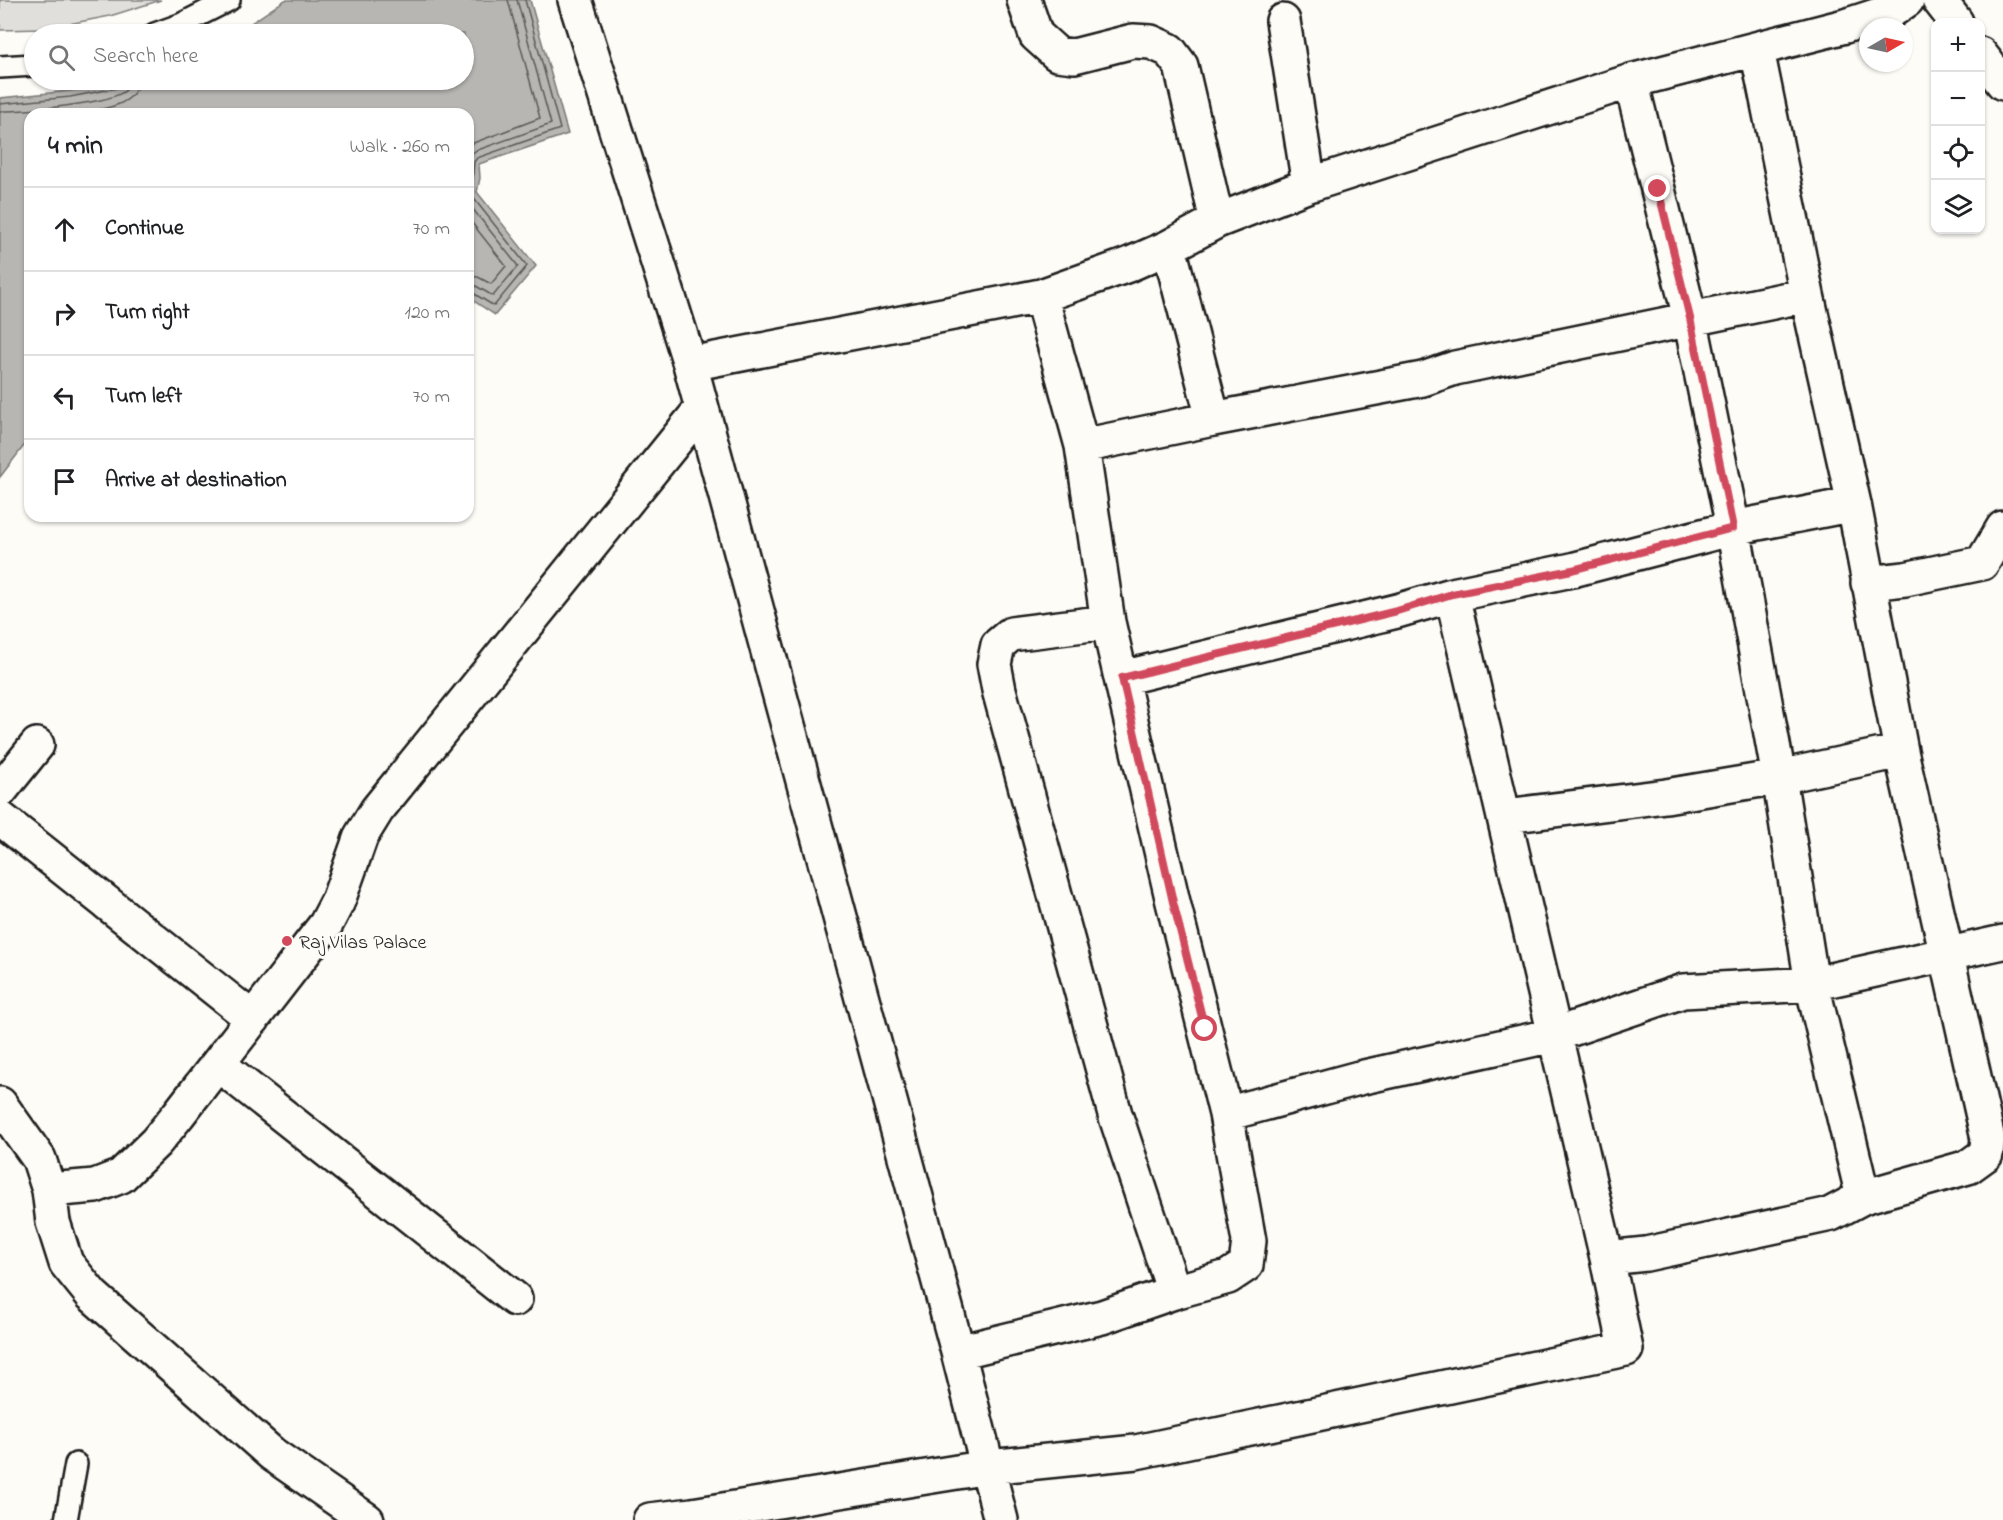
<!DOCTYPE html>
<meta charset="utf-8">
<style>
:root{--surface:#fff;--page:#f2f2f2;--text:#202124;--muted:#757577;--line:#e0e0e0}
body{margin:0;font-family:"Indie Flower",sans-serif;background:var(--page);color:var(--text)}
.controls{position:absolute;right:18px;top:18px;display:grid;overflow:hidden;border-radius:12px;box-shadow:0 2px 4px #0004}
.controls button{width:54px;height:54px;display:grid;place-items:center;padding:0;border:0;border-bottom:2px solid var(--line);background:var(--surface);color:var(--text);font:30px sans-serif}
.compass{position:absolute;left:1859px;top:18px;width:54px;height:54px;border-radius:50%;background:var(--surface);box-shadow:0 2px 4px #0004;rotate:81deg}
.stop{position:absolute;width:18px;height:18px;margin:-14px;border:4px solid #d1495b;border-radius:50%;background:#fff}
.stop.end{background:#d1495b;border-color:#fff;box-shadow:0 2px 6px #0008}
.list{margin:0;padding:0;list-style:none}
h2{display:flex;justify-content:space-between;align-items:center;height:78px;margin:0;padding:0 24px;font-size:26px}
h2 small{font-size:20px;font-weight:400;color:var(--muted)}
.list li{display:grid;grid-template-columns:39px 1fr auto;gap:18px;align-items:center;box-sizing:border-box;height:84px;padding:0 24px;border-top:2px solid var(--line)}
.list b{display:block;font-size:22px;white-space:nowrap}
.list em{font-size:20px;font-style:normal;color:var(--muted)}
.icon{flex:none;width:33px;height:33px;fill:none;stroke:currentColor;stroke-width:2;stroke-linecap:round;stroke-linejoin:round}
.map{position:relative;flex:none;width:2003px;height:1520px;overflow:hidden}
.search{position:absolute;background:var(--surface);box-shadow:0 2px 4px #0004;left:24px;top:24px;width:450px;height:66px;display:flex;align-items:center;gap:15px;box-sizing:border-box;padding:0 21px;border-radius:33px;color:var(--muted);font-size:22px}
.panel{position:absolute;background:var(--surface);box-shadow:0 2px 4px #0004;left:24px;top:108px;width:450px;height:414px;border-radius:18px}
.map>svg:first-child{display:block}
.green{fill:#e0dfdb;stroke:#7e7e7c;stroke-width:1.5}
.water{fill:#b7b6b2;stroke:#797876;stroke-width:1.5}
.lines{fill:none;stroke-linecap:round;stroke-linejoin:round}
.shore{stroke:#5a5a58;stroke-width:1.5}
.service-casing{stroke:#1c1c1c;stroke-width:26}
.minor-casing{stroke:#1c1c1c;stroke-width:38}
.service{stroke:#fdfcf7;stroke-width:21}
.minor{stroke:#fdfcf7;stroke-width:33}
.route{stroke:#d1495b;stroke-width:8}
.poi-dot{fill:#d1495b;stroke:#fdfcf7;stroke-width:2}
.labels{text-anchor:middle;stroke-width:6;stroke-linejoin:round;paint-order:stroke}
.poi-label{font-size:20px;fill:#1c1c1c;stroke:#fdfcf7;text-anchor:start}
</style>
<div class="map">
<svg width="2003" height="1520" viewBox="0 0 2003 1520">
<rect width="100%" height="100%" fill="#fdfcf7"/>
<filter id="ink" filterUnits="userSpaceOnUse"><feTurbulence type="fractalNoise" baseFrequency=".0167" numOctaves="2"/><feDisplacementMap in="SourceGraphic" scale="12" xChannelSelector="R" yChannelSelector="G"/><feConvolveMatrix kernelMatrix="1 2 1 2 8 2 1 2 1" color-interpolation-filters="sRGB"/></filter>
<g filter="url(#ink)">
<!-- green -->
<path class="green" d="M0 0H161L110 16 43 29 0 30Z"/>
<!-- water -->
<path class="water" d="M285 0H530L568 134 479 164 480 178 477 192 536 266 495 315 468 297V114H30V438L0 477V98L69 91 127 80H464V34H235Z"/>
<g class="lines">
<!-- shore -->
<path class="shore" d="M0 104 70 97 117 88 121 85 122 80
M0 111C23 111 112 104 126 90L129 80
M71 114C94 110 137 109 138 80
M468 145 540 118 508 0
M468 157 475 151 551 124 517 0
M468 203 518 266 493 296 476 286 468 285
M468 218 506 266 491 284 478 277 468 276
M468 292 473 293 494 306 527 266 471 195 474 162 477 158 560 129 525 0"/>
<!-- service casing -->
<g class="service-casing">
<path id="service" d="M155 34 180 25 229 0
M0 67 34 65
M66 1520 76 1464"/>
</g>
<!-- minor casing -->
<g class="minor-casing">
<path id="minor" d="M575 0 690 364 958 1352 1001 1520
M1024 0 1036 35 1057 54 1074 56 1133 41 1151 42 1169 50 1181 66 1217 221
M1939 0 1956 22
M1283 21 1309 185
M1757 50 1807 295
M1980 54 2003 83
M1631 81 1690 318 1733 528 1779 777 1812 984 1863 1197 1831 1214 1646 1254 1607 1258 1452 595 1572 570 1733 528 1854 504 1901 751 1988 1139 1986 1154 1968 1167 1863 1197
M1169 247 1213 419 1423 379 1455 368 1807 295 1854 504
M1041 296 1082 446
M690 364 1041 296 1128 265 1169 247 1217 221 1309 185 1631 81 1845 26 1891 11 1907 0
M1868 583 1905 579 1982 563 2003 528
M1108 622 1011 634 998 645 994 664 999 690 1115 1114 1174 1292
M1122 678 1397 611 1452 595
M0 791 37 745
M1505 816 1666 796 1779 777 1901 751
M0 818 253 1019
M218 1064 515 1299
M0 1104 39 1159 49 1190 53 1222 66 1263 92 1295 272 1454 367 1520
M1226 1114 1359 1078 1554 1035 1683 991 1812 984 2003 942
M49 1190 95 1186 121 1176 156 1142 178 1115 326 924 338 901 361 836 377 810 702 408
M958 1352 1102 1317 1174 1292 1228 1277 1246 1265 1249 1241 1226 1114 1173 902 1108 622 1082 446 1213 419
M650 1520 692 1515 988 1467 1136 1452 1626 1349 1607 1258"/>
</g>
<!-- service -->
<use href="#service" class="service"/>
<!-- minor -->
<use href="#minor" class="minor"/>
</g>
</g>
<g class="lines" filter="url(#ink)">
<!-- route -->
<path class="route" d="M1205 1029 1173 902 1122 678 1397 611 1452 594 1572 570 1733 528 1690 318 1658 189"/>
</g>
<!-- markers -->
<circle class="poi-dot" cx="287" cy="941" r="6"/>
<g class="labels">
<!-- poi labels -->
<g class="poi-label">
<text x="299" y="948">Raj Vilas Palace</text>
</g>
</g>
</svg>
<div class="controls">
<button>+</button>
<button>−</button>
<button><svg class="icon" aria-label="locate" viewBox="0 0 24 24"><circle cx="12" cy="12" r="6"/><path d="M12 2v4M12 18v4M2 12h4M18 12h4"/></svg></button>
<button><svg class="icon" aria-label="layers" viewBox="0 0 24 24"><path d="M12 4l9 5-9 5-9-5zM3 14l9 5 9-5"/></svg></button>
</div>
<svg class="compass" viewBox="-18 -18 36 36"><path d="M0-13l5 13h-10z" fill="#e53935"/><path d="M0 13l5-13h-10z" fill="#757577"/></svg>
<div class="stop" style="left:1205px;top:1029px"></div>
<div class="stop end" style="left:1658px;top:189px"></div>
<div class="search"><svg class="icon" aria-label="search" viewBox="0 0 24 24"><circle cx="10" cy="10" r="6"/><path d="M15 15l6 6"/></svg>Search here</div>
<section class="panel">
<h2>4 min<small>Walk · 260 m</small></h2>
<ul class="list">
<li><svg class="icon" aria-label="ahead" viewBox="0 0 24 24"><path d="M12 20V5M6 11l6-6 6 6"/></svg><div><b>Continue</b></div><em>70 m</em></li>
<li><svg class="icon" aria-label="right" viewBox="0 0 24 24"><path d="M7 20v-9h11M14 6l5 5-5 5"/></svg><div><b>Turn right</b></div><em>120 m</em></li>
<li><svg class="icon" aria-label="left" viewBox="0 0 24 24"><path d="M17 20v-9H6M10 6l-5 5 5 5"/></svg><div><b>Turn left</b></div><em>70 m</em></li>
<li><svg class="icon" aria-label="arrive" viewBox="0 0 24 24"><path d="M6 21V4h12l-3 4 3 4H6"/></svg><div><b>Arrive at destination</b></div></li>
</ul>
</section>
</div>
